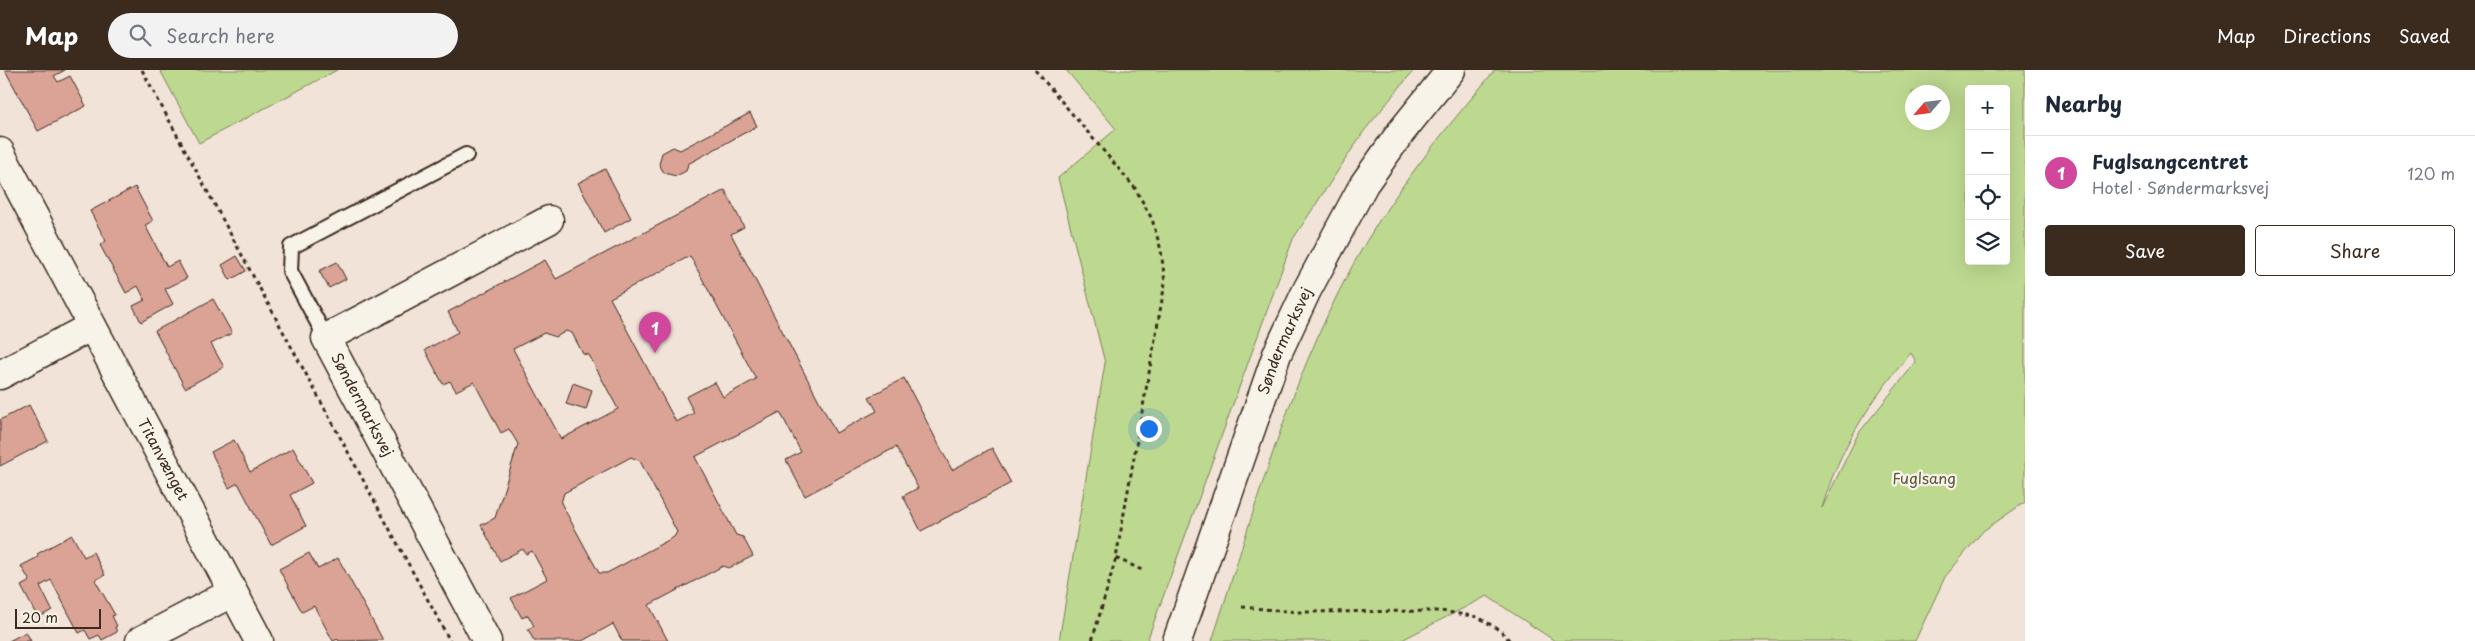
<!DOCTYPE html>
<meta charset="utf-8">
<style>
:root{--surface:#fff;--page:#f2f2f3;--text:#1f2937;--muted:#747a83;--line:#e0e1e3;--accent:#3b2a1e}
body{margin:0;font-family:"Playpen Sans",sans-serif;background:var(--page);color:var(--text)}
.controls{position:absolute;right:15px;top:15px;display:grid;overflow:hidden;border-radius:5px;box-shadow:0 5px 20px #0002}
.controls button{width:45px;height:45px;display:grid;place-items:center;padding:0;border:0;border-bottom:1px solid var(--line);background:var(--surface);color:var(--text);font:25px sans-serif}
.compass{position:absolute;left:1905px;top:15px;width:45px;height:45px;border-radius:50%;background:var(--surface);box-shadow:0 5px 20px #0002;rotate:242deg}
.scale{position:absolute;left:15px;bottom:12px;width:86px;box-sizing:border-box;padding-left:5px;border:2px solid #3b2a1e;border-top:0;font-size:14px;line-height:18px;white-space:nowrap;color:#3b2a1e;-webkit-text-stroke:4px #f7f3e8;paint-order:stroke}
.you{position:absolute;left:1148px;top:358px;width:18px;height:18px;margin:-12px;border:4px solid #fff;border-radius:50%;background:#1a73e8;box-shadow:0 0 0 8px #1a73e833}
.badge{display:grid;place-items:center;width:32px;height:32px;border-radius:50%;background:var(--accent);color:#fff;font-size:16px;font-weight:700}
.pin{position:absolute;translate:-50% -41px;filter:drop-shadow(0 1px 2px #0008)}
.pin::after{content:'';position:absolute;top:26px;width:18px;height:15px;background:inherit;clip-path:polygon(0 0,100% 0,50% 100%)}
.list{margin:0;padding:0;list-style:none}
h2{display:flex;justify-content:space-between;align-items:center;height:65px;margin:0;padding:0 20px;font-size:21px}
h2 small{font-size:16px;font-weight:400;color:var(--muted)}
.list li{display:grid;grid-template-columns:32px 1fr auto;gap:15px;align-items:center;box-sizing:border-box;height:75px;padding:0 20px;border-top:1px solid var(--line)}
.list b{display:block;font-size:19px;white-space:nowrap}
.list p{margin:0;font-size:16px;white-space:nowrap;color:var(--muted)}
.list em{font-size:16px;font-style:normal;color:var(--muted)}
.actions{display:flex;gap:10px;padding:15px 20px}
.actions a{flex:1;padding:11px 0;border:1px solid var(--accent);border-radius:5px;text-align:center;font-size:18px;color:var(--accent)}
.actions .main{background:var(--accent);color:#fff}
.icon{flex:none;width:28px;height:28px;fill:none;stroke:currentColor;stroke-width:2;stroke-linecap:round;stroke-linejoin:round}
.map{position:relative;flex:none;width:2025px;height:571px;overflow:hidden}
header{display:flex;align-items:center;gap:30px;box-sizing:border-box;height:70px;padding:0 25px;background:var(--accent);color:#fff}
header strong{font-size:24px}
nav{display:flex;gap:28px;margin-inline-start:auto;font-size:18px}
.search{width:350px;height:45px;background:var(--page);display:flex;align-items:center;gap:12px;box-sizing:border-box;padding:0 18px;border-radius:28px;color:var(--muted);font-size:19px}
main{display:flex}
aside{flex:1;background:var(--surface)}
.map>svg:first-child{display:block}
.green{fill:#bdd990;stroke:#7c8257;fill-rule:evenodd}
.building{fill:#dba396;stroke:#3b2a1e;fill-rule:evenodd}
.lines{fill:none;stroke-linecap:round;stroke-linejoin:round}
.lane-casing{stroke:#3b2a1e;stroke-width:18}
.street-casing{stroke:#3b2a1e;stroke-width:31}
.secondary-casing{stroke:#3b2a1e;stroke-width:31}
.path{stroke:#3b2a1e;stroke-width:3;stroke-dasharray:4 4;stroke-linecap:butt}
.lane{stroke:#f7f3e8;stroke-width:14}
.street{stroke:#f7f3e8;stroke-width:28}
.secondary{stroke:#f7f3e8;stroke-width:28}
.labels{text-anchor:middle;stroke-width:4.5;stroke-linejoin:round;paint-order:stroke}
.street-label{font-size:15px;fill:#3b2a1e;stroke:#f7f3e8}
.park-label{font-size:15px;fill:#5c563a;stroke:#f7f3e8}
</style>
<header>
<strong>Map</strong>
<div class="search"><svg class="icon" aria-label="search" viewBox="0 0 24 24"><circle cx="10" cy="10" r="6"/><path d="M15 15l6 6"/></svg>Search here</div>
<nav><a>Map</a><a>Directions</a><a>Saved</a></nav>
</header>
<main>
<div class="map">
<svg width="2025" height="571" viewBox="0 0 2025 571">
<rect width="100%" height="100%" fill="#f1e3d8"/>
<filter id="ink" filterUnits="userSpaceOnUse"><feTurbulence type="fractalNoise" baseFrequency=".02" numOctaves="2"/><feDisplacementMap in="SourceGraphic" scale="10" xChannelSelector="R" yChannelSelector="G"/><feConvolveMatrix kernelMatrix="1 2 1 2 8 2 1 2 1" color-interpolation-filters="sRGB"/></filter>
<g filter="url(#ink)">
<!-- green -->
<path class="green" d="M160 0H337L199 73Z
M1066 0H1414L1364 61 1293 169 1147 571H1059L1105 293 1058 108 1116 59Z
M1495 0H2025V432L1983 461 1945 507 1915 571H1555L1487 526 1400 571H1212C1256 437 1293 295 1366 172 1402 111 1449 55 1495 0ZM1969 19H2006V191H1969ZM1912 22H1942V52H1912ZM1911 283 1916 292 1858 364 1822 438C1838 380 1872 328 1911 283Z"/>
<!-- building -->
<path class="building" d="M5 0H65L54 6 58 12 70 6 86 36 38 61Z
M750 43 757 56 688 94 686 101 676 106 664 103 659 94 662 83 673 77 680 80Z
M605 99 631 148 604 163 578 113Z
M135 117 153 151 145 155 167 197 178 191 187 208 165 219 173 234 141 252 133 236 145 230 138 216 126 223 100 175 106 171 90 141Z
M725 120 744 157 731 164 836 363 877 341 869 327 904 308 952 400 992 378 1011 413 921 461 903 426 918 418 896 377 805 426 786 390 801 382 780 342 695 387 736 465 743 467 753 486 729 498 723 496 649 535 668 571H622L613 554 582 571H534L528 559 534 556 528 545 522 548 511 528 547 509 532 481 526 484 523 479 500 491 481 455 495 448 518 374 509 359 501 363 474 312 456 321 450 311 443 314 425 280 458 262 448 242 545 190 556 209ZM690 186 756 309 723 327 715 312 686 327 694 343 676 352 610 228ZM566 261 572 263 583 284 589 285 618 339 561 369 513 279 544 263 556 267ZM631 387 640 391 677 462 674 467 607 503H599L561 433 564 423Z
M237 186 246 201 230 210 222 195Z
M337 192 346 209 329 218 319 201Z
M213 229 232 263 211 274 224 297 185 318 155 261Z
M573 313 592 320 586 340 566 334Z
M29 335 48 371 0 396V350Z
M234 370 250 402 293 378 312 413 290 425 306 456 271 475 238 413 229 418 211 382Z
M72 465 84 487 93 482 105 505 95 510 115 545 112 546 117 556 115 557 117 562 102 570 99 565 90 569 85 560 79 563 51 510 40 516 52 540 38 548 21 516 30 511 21 496 38 487 37 484Z
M309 483 318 499 338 488 383 570 339 571 338 569 333 571 314 536 302 542 279 499Z
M26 562 31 571H9Z"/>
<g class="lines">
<!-- lane casing -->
<g class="lane-casing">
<path id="lane" d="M326 268 290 201 291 177 466 85"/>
</g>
<!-- street casing -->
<g class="street-casing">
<g id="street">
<path id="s1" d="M0 82 259 571"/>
<path d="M0 305 92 256"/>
<path d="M140 571 233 522"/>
<path d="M487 571 326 268 549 150"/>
</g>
</g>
<!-- secondary casing -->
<g class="secondary-casing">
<g id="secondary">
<path id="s2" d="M1177 571 1277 284 1307 220 1364 114 1401 62 1451 0"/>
</g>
</g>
<!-- path -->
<path class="path" d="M142 0 450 571
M1035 0 1135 118 1152 149 1161 180 1165 213 1116 488 1092 571
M1116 488 1142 500
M1242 537 1297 542 1441 541 1478 547 1501 561 1510 571"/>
<!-- lane -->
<use href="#lane" class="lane"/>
<!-- street -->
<use href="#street" class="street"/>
<!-- secondary -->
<use href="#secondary" class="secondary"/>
</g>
</g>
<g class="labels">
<!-- street labels -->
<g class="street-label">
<text dy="5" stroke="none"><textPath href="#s2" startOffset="319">Søndermarksvej</textPath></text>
<text transform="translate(362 335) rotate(62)" y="5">Søndermarksvej</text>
<text dy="5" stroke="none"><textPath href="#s1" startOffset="348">Titanvænget</textPath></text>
</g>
<!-- park labels -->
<g class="park-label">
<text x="1924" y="414">Fuglsang</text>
</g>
</g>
</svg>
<div class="controls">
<button>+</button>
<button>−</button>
<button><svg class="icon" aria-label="locate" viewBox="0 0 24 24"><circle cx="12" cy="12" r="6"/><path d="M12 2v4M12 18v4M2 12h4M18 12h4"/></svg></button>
<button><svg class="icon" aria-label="layers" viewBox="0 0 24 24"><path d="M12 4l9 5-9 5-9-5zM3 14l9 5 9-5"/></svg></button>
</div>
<svg class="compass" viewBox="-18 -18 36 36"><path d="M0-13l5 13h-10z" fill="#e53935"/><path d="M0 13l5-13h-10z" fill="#747a83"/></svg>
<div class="scale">20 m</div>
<div class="you"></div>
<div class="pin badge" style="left:655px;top:283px;background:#d1479c">1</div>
</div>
<aside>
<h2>Nearby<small></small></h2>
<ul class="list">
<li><span class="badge" style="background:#d1479c">1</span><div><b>Fuglsangcentret</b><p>Hotel · Søndermarksvej</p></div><em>120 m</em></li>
</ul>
<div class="actions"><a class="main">Save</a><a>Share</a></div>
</aside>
</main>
